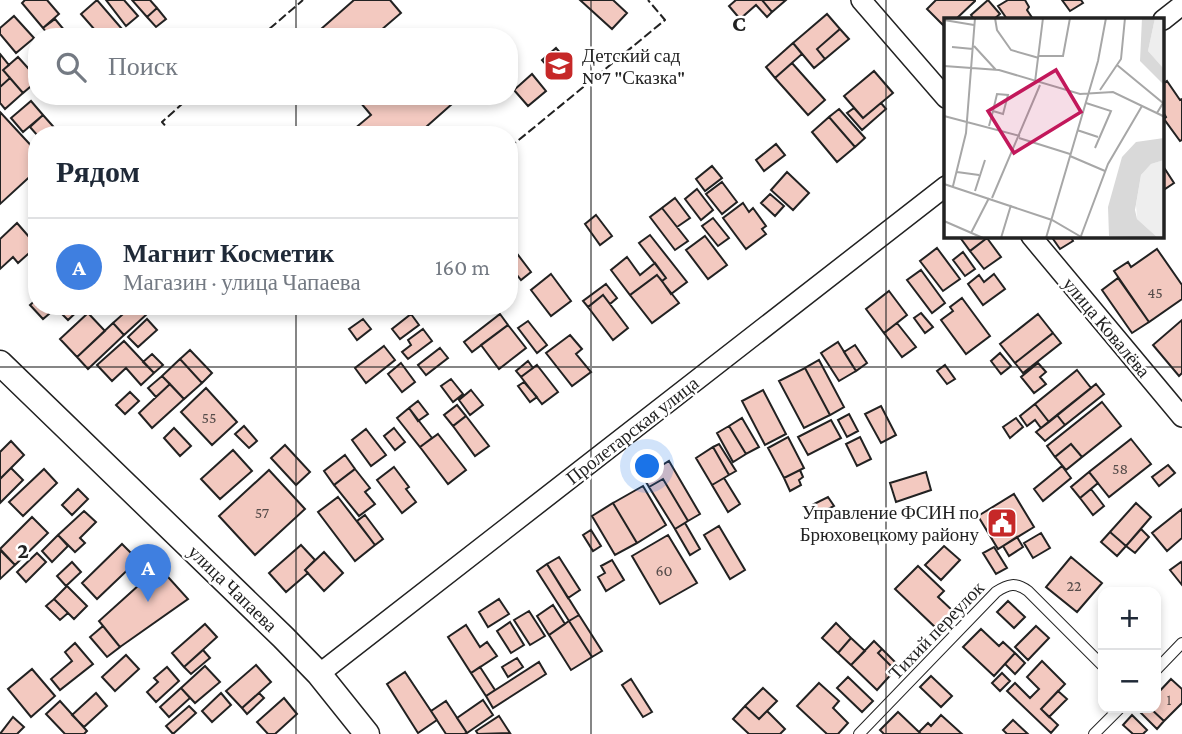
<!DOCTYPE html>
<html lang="ru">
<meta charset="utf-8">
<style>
:root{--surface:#fff;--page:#f6f6f7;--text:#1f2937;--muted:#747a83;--line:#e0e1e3;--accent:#0f766e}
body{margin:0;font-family:"Crimson Pro",serif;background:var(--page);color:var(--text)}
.controls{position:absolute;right:21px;bottom:21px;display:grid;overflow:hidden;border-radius:14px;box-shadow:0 4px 10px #0003}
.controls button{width:63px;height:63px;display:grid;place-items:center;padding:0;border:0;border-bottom:2px solid var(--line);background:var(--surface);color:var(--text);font:35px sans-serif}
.you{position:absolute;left:648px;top:467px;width:24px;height:24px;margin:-18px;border:5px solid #fff;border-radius:50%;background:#1a73e8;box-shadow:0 0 0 10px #1a73e833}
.badge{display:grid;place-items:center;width:46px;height:46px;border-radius:50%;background:var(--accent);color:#fff;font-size:23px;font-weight:700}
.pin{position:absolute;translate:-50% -58px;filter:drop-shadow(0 2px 4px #0008)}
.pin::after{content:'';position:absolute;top:37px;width:24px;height:21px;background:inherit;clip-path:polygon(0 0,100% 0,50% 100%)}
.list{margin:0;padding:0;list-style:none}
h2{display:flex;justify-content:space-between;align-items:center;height:91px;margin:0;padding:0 28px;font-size:30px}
h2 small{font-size:23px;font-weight:400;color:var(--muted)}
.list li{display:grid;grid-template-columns:46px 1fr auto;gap:21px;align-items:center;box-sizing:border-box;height:98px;padding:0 28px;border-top:2px solid var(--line)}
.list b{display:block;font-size:26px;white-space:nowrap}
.list p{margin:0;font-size:23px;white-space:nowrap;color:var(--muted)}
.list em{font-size:23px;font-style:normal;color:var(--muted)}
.icon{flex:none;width:38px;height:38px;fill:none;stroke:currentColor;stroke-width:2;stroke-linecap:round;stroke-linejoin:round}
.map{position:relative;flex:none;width:1182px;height:734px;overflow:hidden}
.search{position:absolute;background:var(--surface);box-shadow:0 4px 10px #0003;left:28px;top:28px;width:490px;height:77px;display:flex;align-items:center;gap:18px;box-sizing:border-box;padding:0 24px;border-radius:28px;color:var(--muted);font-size:26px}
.panel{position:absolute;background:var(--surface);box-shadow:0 4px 10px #0003;left:28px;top:126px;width:490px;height:189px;border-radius:28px}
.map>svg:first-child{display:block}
.building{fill:#f3c9c0;stroke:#222;stroke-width:2}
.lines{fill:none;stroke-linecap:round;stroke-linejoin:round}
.service-casing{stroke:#222;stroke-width:12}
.minor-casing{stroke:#222;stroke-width:22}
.tertiary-casing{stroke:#222;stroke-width:27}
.service{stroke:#fff;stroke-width:10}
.minor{stroke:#fff;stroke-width:19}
.tertiary{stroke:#fff;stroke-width:24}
.fence{stroke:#222;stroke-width:2;stroke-dasharray:9 3.5;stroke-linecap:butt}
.grid{fill:none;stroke:#222;stroke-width:2;stroke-opacity:0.55}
.labels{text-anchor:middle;stroke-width:5;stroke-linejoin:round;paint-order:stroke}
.number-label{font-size:16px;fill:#564c4a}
.poi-label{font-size:19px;fill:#222;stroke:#fff;text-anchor:start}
.street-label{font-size:19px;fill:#222;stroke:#fff}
.inset-road{fill:none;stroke:#a7a7a7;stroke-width:2}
.view{fill:#c2185b;fill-opacity:0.15;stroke:#c2185b;stroke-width:3.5}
.inset-edge{fill:none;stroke:#222;stroke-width:3.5}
.grid-label{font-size:23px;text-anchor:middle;font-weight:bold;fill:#222;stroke:#fff;stroke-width:5;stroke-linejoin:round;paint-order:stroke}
</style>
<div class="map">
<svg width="1182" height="734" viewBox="0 0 1182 734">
<rect width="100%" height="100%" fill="#fff"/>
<!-- building -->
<path class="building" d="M25 0H47L59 14 43 28 22 3Z
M97 0 122 29 113 37H101L81 14Z
M106 0H124L138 16 126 26Z
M132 0H150L157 8 147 17Z
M354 0H390L401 13 373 37H312Z
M580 0H613L627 13 612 29Z
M736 0H762L772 12 767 17 756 5 740 19 729 6Z
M762 0H786L772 12Z
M936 0H975V1L956 19H946V28L927 9Z
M988 0 1000 14 994 19H974L971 15Z
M1008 0H1025L1029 7 1027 10 1033 19H1007L998 6Z
M1062 0H1081L1083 3 1070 11Z
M157 8 166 19 156 27 147 17Z
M827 14 840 29 817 49 825 59 814 68 793 43Z
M14 16 34 38 16 53 0 34V28Z
M55 19 70 37H50L43 28Z
M840 29 849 39 825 59 817 49Z
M793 43 802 54 775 78 766 67Z
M556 48 568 62 554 74 542 60Z
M0 54 9 65 3 70 10 78 0 87Z
M18 57 37 78V81L23 93 3 70Z
M792 63 825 100 808 115 775 78Z
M874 71 893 93 863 118 844 96Z
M532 74 546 91 528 106 514 90Z
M10 78 23 93 5 109 0 103V87Z
M1167 81 1180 100 1182 99V140L1180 141 1164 119 1166 117 1163 112V84Z
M355 96H387L389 99 392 96H461L417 135H347L371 115Z
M31 101 43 115 23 132 11 118Z
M881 103 886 109 862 130 847 113 854 108 863 118Z
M839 109 865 138 855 147 829 117Z
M0 112 37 152V170L0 204Z
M43 115 59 133 57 135H37L30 127Z
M829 117 855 147 837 162 812 132Z
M776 144 785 155 764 171 756 160Z
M712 166 722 178 705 191 696 179Z
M1163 166 1174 183 1165 189 1163 186Z
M787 172 809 193 793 210 771 190Z
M722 182 737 202 722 214 706 194Z
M697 189 713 210 701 220 685 199Z
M770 194 784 206 775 216 761 203Z
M675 198 690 218 677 227 662 208Z
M743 203 749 212 753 208 766 226 762 229 766 234 746 249 723 218Z
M662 208 688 241 675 250 650 217Z
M596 215 612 236 600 245 585 224Z
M713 218 729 238 718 246 702 226Z
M17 223 37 246 18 263 13 257 0 269V239Z
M650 235 687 282 671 294 662 281 666 278 639 243Z
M705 236 727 265 708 279 686 250Z
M959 236H986L987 238 970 251Z
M1051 236H1070L1073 241 1060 249Z
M987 238 1001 257 984 269 970 251Z
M509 243 531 272 521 280 509 265Z
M937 248 960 279 943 291 920 261Z
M1157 249 1182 285V299L1149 322 1114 271 1128 262 1131 267Z
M963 252 975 269 965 276 953 260Z
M627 257 640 275 655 263 666 278 662 281 657 275 630 295 611 270Z
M921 270 945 303 932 313 907 280Z
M551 274 571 301 551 316 531 290Z
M994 274 1005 289 983 305 968 284 979 275 984 282Z
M657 275 679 303 652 323 630 295Z
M1118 278 1149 322 1132 333 1102 290Z
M606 284 617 298 610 304 603 295 588 307 583 301Z
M889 291 907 315 884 333 866 309Z
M603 295 628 328 613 340 588 307Z
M962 298 990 336 966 354 941 320 953 311 950 307Z
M37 299V306H83L68 320 56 308 43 319 30 305Z
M132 306H139L147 314 124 335 113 323Z
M88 313 105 331 77 357 60 339Z
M921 313 933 327 925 333 914 318Z
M411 314 419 325 400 339 392 329Z
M500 314 508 325 472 352 464 342Z
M1038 314 1053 333 1015 363 1000 344Z
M147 319 157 330 138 347 128 337Z
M363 319 371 329 357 340 349 329Z
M1182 320V373L1179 376 1153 345Z
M528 321 547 345 537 353 518 328Z
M113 323 124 335 88 369 77 357Z
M897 323 916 347 902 357 884 333Z
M508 325 526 348 499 369 481 345Z
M423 329 432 341 408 359 402 352 411 345 408 340Z
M1053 333 1061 343 1023 373 1015 363Z
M570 335 582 349 576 354 591 372 572 386 546 353Z
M124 341 154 373 141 385 126 368 112 381 97 365Z
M838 342 856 371 839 381 821 353Z
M855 345 867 363 856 371 844 352Z
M384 346 395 360 366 383 355 368Z
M440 348 448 358 426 375 418 365Z
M190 350 212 373 202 383 180 359Z
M1000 353 1011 366 1001 374 991 361Z
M152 354 163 365 154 373 143 362Z
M180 359 202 383 184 399 162 376Z
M819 360 844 407 830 415 805 368Z
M528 361 533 368 521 377 516 371Z
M401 363 415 382 402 392 388 374Z
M1038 363 1046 372 1040 377 1046 384 1034 393 1021 377Z
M537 365 558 392 542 404 521 377Z
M945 365 955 379 947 384 937 371Z
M805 368 830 415 804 428 779 381Z
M1077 370 1091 388 1049 422 1035 404Z
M162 376 170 384 156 397 148 388Z
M451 379 463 394 453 402 441 386Z
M524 382 537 397 530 402 518 386Z
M170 384 184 399 152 428 139 413Z
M1096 384 1104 394 1065 425 1057 415Z
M206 388 237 422 212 445 181 412Z
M471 390 483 405 470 415 459 400Z
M763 390 786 434 765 445 742 401Z
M130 392 139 401 125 414 116 405Z
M418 401 428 414 418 421 409 408Z
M1102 402 1121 426 1082 457 1071 444 1055 457 1047 446Z
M1035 404 1049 422 1041 428 1035 420 1027 426 1020 416Z
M457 405 466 416 453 426 444 415Z
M881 406 896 435 881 443 865 414Z
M409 408 432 438 420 447 397 418Z
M849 414 858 431 847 437 838 420Z
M1057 415 1065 425 1045 441 1036 432Z
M466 416 489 446 475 456 453 426Z
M742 418 759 447 746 454 729 426Z
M1016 418 1023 427 1010 438 1003 427Z
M831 420 841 438 808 455 798 437Z
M244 426 257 441 249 448 235 434Z
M729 426 746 454 733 462 717 433Z
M174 428 191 446 180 456 164 438Z
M394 428 405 442 395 450 384 436Z
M366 429 386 455 371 466 352 440Z
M438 434 466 470 448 484 420 447Z
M788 437 804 468 784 478 768 448Z
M860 437 871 459 857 466 846 444Z
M1131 439 1151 464 1109 497 1089 472Z
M11 441 24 455 0 479V452Z
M719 444 736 471 729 475 713 447Z
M1071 444 1082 457 1066 470 1055 457Z
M285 445 310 472 296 485 271 458Z
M713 447 729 475 712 485 696 458Z
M233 450 252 471 220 499 201 479Z
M345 455 355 469 334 485 324 471Z
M669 461 700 514 688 521 663 479 649 487 643 477Z
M1168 465 1175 473 1159 486 1152 477Z
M1062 466 1071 478 1043 501 1034 489Z
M394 467 409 487 406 489 416 502 402 513 377 480Z
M11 468 23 480 0 503V479Z
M44 469 57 483 23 516 9 502Z
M355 469 370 488 365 492 375 504 359 516 334 485Z
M269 470 305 509 255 555 219 516Z
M800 470 803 477 799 480 801 485 790 491 784 478Z
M926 472 931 490 896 502 890 483Z
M1089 472 1098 483 1080 498 1071 487Z
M724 478 740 504 728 512 712 485Z
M663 479 688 521 675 529 649 487Z
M643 486 666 525 637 543 613 503Z
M78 489 88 499 72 515 62 505Z
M1091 489 1104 506 1093 515 1080 498Z
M1014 494 1034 527 998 549 978 516Z
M338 497 375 545 355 561 318 512Z
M828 497 834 506 815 516 810 506Z
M613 503 637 543 615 555 592 516Z
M1136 503 1151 517 1126 546 1110 532Z
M1182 509V538L1167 551 1152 533Z
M84 511 96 522 80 538 85 543 75 552 58 535Z
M365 515 383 539 375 545 357 521Z
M32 517 48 533 15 565 0 549Z
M685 523 700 549 690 555 675 529Z
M719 526 745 570 730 579 704 535Z
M1141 529 1149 537 1135 553 1126 546Z
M591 530 601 546 593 551 583 535Z
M1110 532 1126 546 1117 556 1101 542Z
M1041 533 1050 548 1033 558 1024 543Z
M58 535 68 546 52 562 42 551Z
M668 535 697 583 660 604 632 556Z
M1017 537 1023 547 1009 556 1003 546Z
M122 544 138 560 97 599 82 583Z
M301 545 315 560 305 570 308 573 286 592 269 573Z
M944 546 960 560 941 580 925 565Z
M994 547 1007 568 996 574 983 553Z
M0 550 15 565 0 579Z
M324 552 343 573 324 591 305 570Z
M37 553 46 562 26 582 17 572Z
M559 557 580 590 568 598 547 564Z
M1071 557 1102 583 1077 612 1046 587Z
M612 560 624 580 606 591 598 577 605 573 601 566Z
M72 562 81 572 66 586 57 576Z
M1181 562 1182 564V585L1170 570Z
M547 564 579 615 569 621 537 571Z
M918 566 944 591 938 597 953 611 936 628 895 589Z
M159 567 188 599 120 647 99 621Z
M67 586 87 606 74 619 54 599Z
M54 599 68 613 60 620 46 606Z
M499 599 509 614 488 627 479 612Z
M1008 601 1025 617 1014 628 997 612Z
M553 605 565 624 549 635 537 616Z
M529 611 545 636 530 645 514 620Z
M579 615 602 651 592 657 569 621Z
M569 621 592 657 571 670 549 635Z
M510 622 524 645 511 653 497 631Z
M836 623 851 638 838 653 822 638Z
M205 624 217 637 184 667 172 653Z
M466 625 480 647 487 642 497 656 471 673 448 637Z
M103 626 120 647 107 657 90 637Z
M1036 626 1049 638 1028 660 1015 647Z
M981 629 999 646 1003 642 1015 653 994 676 963 647Z
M851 638 865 651 851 665 838 653Z
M874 641 882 649 878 653 895 670 877 690 851 665Z
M75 643 93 664 60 690 51 679 72 661 65 652Z
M882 649 899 666 895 670 878 653Z
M203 650 210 658 191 674 184 667Z
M1015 653 1025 663 1015 674 1005 664Z
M126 655 139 669 115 691 102 677Z
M517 658 523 667 508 677 502 667Z
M1042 661 1065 684 1041 709 1058 725 1051 733 1007 691 1015 683 1030 698 1039 689 1027 677Z
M539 662 546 674 493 708 486 696Z
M256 665 271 682 242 708 226 691Z
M205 666 220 682 195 703 181 688Z
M167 667 179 681 156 702 147 692 158 682 154 678Z
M480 667 495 690 486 696 471 673Z
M32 669 55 696 31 717 8 689Z
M405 672 437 720 418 733 387 684Z
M1002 673 1010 681 1000 691 992 683Z
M931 676 952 696 941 707 920 687Z
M848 677 873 701 862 712 837 688Z
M631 679 652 712 643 717 622 685Z
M1171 679 1182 689V703L1164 721 1150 708H1156V695Z
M819 683 839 701 833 708 848 723 838 734H827L797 706Z
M181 688 190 698 169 717 160 707Z
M763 688 777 701 759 719 745 706Z
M1058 691 1067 699 1049 717 1041 709Z
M96 693 107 706 84 727 72 715Z
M221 693 231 705 212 722 202 711Z
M259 693 264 698 247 714 242 708Z
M284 698 297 714 275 734H268L257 722Z
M483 700 493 715 467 733 457 718Z
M60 701 87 731 84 734H65L46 714Z
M446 701 467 733 464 734H446L431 711Z
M189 706 196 713 173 734 166 726Z
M745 706 759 719 767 711 785 729 780 734H749L733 719Z
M1144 708H1150L1164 721 1157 729 1140 712Z
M898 712 919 732 921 734H884L880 730Z
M941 715 962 734H921L919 732 928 723 931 726Z
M1132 715 1147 730 1143 734H1133L1123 725Z
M499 716 510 733 478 734 476 731Z
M13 717 24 727 17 734H0Z
M1013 720 1028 734H1007L1003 730Z"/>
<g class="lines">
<!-- service casing -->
<g class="service-casing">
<path id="service" d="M1156 670 1182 643
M859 734 996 592C1008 584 1016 582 1028 591L1103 666
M1094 734 1120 708"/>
</g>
<!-- minor casing -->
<g class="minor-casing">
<path id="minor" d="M861 0 946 98
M1163 20 1182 5
M1031 236 1182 417
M319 674 946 186"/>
</g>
<!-- tertiary casing -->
<g class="tertiary-casing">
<path id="tertiary" d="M0 363 283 637 319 674 367 734"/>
</g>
<!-- service -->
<use href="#service" class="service"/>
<!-- minor -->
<use href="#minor" class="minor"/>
<!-- tertiary -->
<use href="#tertiary" class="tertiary"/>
<!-- fence -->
<path class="fence" d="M260 37 303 0
M173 135 162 122 191 96
M509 148 665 20 648 0"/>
</g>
<!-- grid -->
<path class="grid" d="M296 0V37M591 0V734M886 0V734M296 96V135M296 306V734M0 367H1182"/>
<!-- icons -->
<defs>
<g id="school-square" transform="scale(1.575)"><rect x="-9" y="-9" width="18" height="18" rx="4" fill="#c62828" stroke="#fff"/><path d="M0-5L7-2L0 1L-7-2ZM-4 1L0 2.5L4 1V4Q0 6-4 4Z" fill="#fff"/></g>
<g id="civic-square" transform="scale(1.575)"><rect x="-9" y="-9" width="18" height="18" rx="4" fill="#c62828" stroke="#fff"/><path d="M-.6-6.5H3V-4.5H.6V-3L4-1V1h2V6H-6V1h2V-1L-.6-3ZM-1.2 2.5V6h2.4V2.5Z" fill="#fff"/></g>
</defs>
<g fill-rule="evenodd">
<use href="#school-square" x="559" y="66"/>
<use href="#civic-square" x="1002" y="523"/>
</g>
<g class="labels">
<!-- number labels -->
<g class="number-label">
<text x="1155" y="298">45</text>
<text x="209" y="423">55</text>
<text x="1120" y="474">58</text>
<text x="262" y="518">57</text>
<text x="664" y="576">60</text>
<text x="1074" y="591">22</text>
<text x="1169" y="705">1</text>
</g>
<!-- poi labels -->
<g class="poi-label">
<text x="582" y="62">Детский сад<tspan x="582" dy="22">№7 "Сказка"</tspan></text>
<text x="979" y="519" text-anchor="end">Управление ФСИН по<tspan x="979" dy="22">Брюховецкому району</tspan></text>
</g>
<!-- street labels -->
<g class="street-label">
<text transform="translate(1107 327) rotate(50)" y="7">улица Ковалёва</text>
<text transform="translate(632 430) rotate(-38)" y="7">Пролетарская улица</text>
<text transform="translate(233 588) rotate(44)" y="7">улица Чапаева</text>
<text transform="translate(936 630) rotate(-46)" y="7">Тихий переулок</text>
</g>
</g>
<!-- overview -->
<g transform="translate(944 18)">
<rect width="220" height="220" fill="#fff"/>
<path d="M211 0H220V51L204 33ZM220 142V220H214L193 201 192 187 197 157 207 146Z" fill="#eee"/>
<path d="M198 0H211L204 33 220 51V67L196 43ZM220 120V142L207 146 197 157 191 192 193 201 214 220 165 218 164 189 178 139 192 124Z" fill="#d9d9d9"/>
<path class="inset-road" d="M51 0 53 12 67 32 95 40M0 2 30 7M30 28 52 52M8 29 29 31M95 38H119L126 0M173 47 219 85 213 95M0 48 55 52 136 76 169 74 221 99M91 64 99 0M156 72 177 41 181 0M142 85 167 93 151 130M0 98 76 118M45 108 49 93 53 76 64 77 59 96 49 93M133 112 154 119M75 120 126 136M126 138 161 153M13 154 35 157M0 166 108 202 139 220M9 168 22 115 31 0M31 173 41 142M48 180 96 67M0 203 39 220M27 215 45 180M137 218 164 146 198 88M57 220 67 187M102 220 154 43 162 0"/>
<path class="view" d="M112 52 137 94 70 135 44 93Z"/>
<rect width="220" height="220" class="inset-edge"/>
</g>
<g class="grid-label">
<text x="739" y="31">C</text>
<text x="23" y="558">2</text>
</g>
</svg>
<div class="controls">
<button>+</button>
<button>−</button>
</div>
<div class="you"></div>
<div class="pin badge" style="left:148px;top:602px;background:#3f7fe0">A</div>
<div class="search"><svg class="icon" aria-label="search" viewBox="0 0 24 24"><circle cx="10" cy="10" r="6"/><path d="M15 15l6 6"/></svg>Поиск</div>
<section class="panel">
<h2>Рядом<small></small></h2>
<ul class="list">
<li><span class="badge" style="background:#3f7fe0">A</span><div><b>Магнит Косметик</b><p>Магазин · улица Чапаева</p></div><em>160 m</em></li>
</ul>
</section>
</div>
